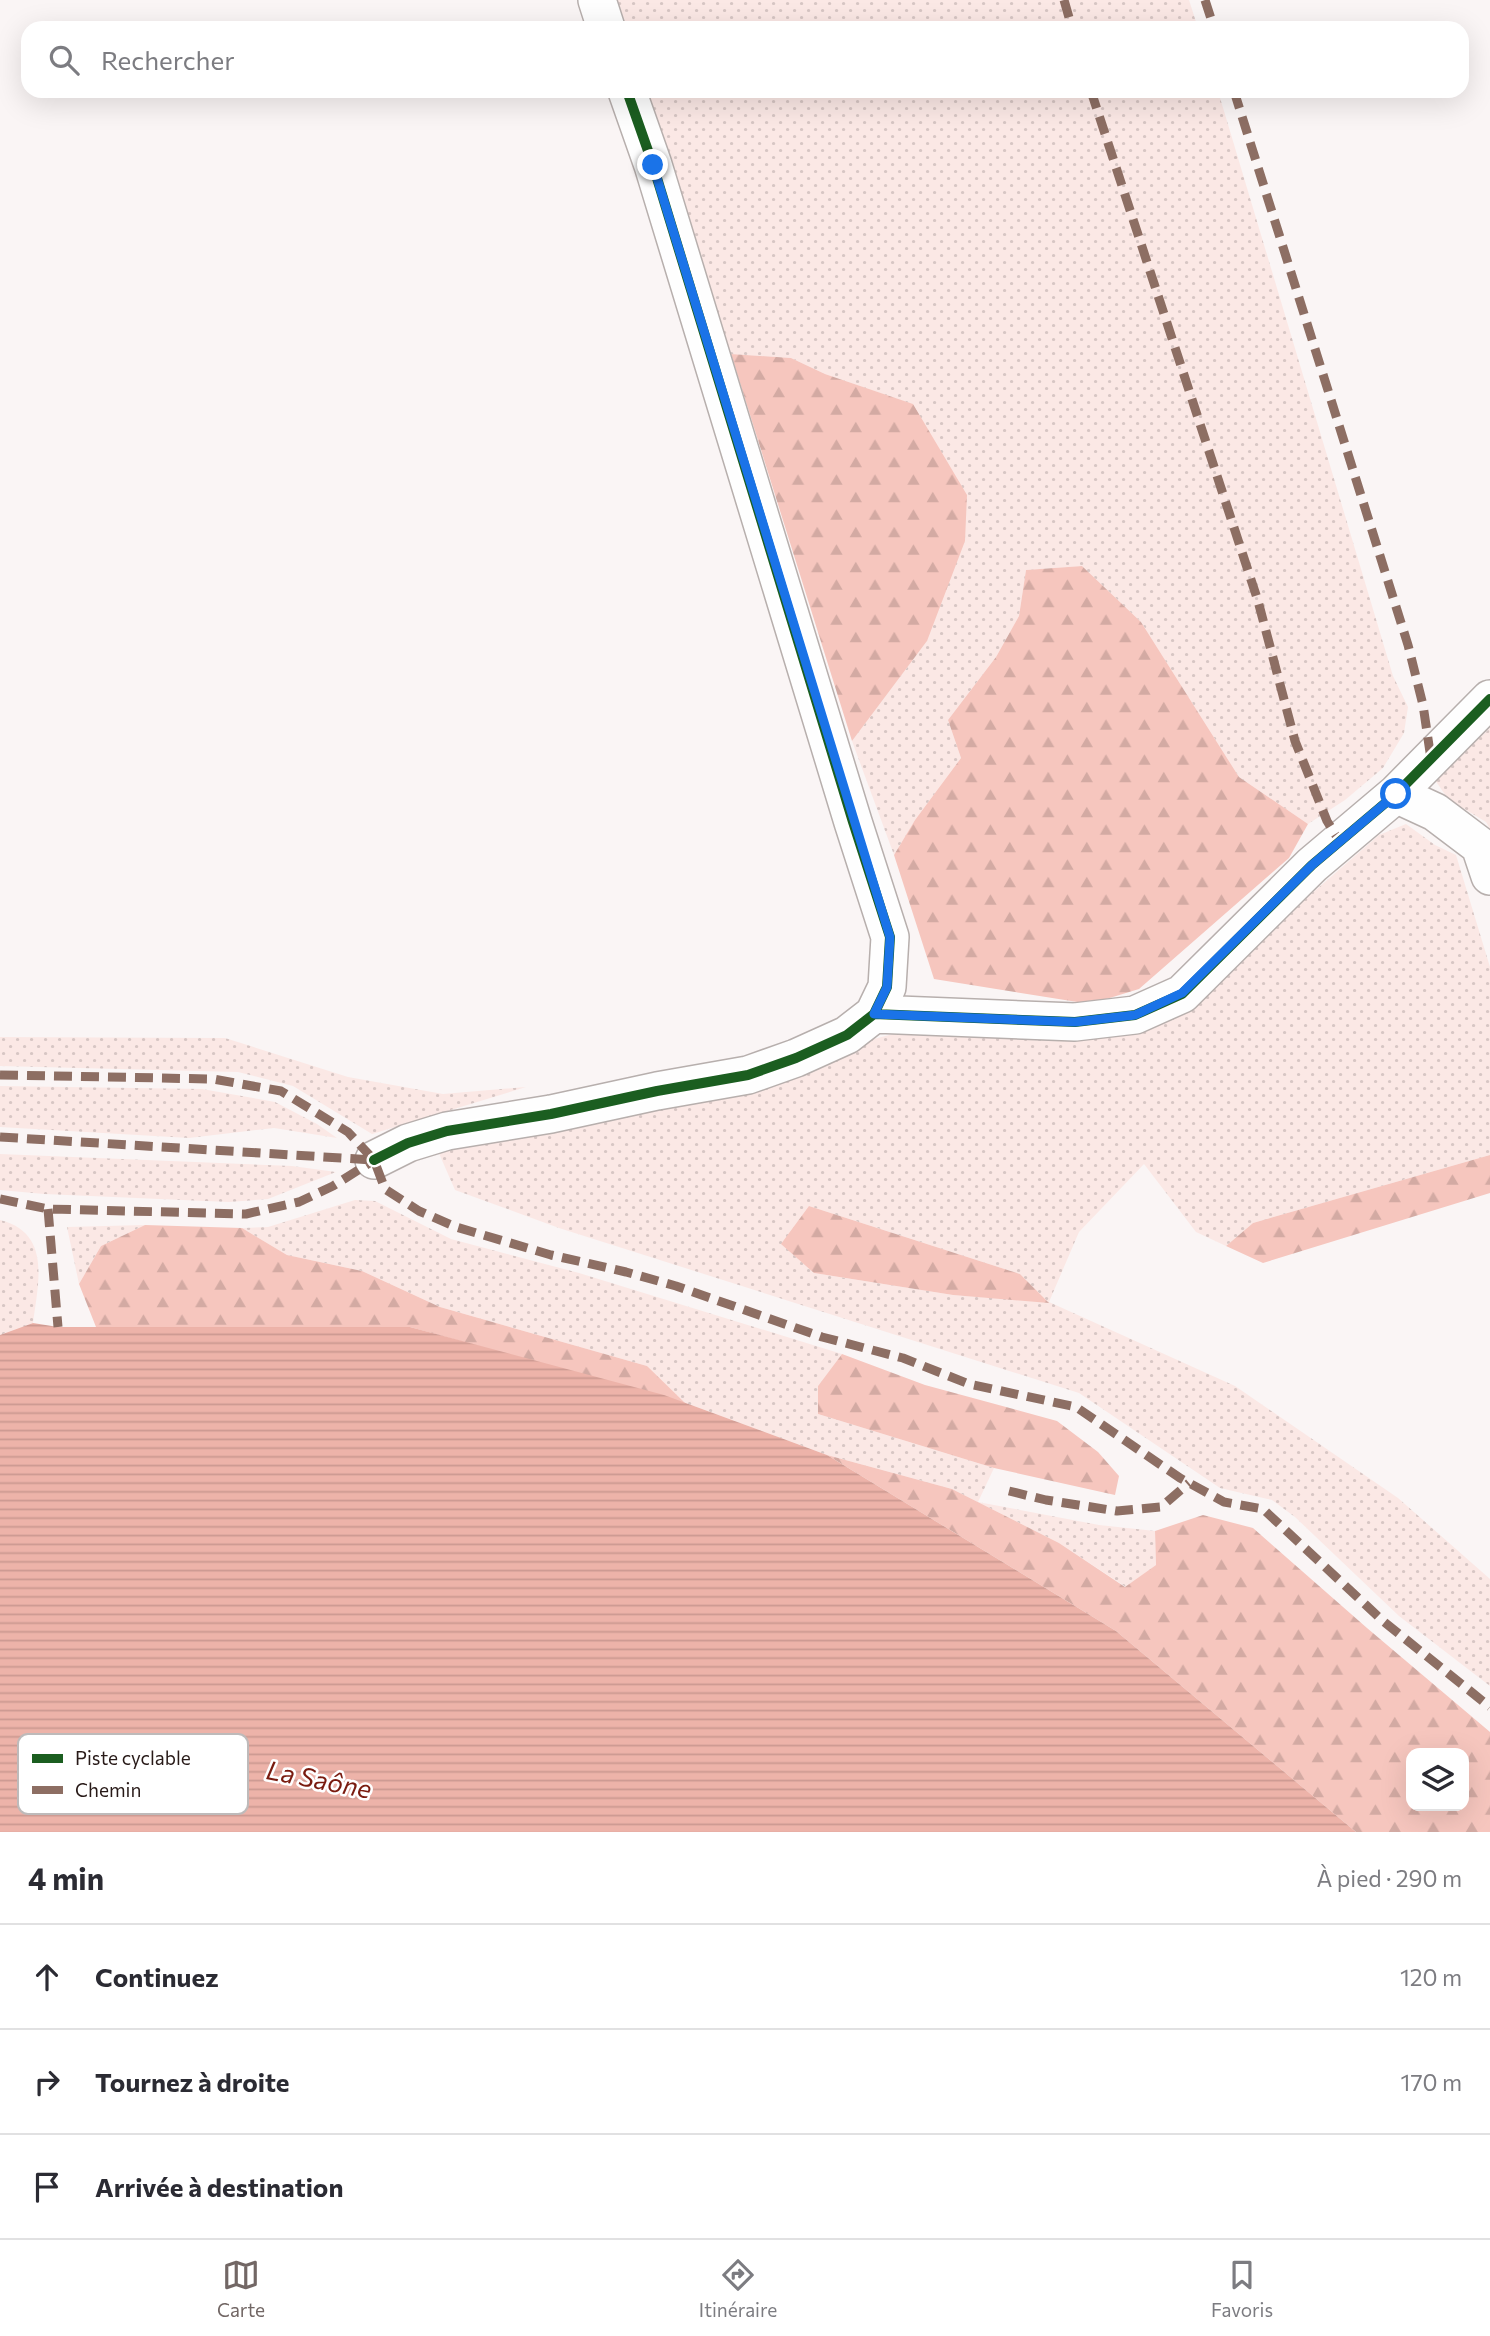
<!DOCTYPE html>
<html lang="fr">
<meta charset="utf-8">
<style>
:root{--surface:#fff;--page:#f2f2f3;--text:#2b2b33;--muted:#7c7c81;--line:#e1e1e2;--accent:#726765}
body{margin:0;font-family:Commissioner,sans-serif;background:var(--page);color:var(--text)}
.controls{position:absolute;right:21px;bottom:21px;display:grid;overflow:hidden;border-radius:14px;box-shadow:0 7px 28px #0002}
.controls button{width:63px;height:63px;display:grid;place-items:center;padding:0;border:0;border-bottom:2px solid var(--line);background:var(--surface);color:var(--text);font:35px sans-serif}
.stop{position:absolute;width:21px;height:21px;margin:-16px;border:5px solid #1a73e8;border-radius:50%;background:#fff}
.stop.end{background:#1a73e8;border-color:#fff;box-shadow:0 2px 7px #0008}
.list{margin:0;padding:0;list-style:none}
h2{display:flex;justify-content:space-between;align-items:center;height:91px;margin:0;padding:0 28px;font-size:30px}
h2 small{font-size:23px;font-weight:400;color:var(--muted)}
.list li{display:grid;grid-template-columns:46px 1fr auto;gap:21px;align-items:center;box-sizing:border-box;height:105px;padding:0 28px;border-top:2px solid var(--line)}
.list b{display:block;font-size:26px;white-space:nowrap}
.list em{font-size:23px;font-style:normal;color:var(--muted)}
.icon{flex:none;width:38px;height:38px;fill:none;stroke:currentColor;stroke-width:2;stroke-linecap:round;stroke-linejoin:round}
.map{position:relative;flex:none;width:1490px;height:1832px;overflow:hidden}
.search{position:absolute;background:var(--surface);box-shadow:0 7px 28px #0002;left:21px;right:21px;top:21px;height:77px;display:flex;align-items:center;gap:18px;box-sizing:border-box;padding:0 24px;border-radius:21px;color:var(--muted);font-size:26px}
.sheet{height:406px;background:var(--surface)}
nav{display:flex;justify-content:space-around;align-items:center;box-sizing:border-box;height:98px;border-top:2px solid var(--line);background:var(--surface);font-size:19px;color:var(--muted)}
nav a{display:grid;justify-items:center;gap:4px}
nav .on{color:var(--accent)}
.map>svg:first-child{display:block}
.green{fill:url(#green-dots);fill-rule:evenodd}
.forest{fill:url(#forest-firs);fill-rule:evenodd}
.water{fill:url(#water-rules)}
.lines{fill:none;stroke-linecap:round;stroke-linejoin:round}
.minor-casing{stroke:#b7afad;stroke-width:40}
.minor{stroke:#fefefe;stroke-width:37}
.quiet{stroke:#8d6e63;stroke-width:9;stroke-dasharray:18 9;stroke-linecap:butt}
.cycleway-casing{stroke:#fff;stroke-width:15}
.cycleway{stroke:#1b5e20;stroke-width:10}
.route{stroke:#1a73e8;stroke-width:9}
.labels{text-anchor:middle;stroke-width:5;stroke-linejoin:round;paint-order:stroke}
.water-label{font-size:26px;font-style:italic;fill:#791b0f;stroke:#fff}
.key{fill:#fff;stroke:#bebaba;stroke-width:2}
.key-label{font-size:19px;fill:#281a18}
</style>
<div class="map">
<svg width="1490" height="1832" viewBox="0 0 1490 1832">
<defs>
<pattern id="green-dots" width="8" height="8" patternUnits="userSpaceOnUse" patternTransform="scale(1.75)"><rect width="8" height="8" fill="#fbe8e5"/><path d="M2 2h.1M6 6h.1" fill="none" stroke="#d7c6c4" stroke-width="1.8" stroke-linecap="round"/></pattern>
<pattern id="forest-firs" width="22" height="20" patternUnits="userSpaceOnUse" patternTransform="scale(1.75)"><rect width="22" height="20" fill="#f6c6be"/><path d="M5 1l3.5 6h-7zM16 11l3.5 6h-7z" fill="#d3aaa3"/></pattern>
<pattern id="water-rules" width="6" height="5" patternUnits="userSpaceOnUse" patternTransform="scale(1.75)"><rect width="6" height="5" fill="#edb3a9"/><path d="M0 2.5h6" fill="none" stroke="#cb9991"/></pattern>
</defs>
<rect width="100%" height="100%" fill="#faf5f5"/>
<!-- green -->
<path class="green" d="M615 0H1189L1198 28H624Z
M645 91H1218L1393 676 1408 707 1404 733 1383 768 1345 800 1308 824 1239 777 1141 622 1082 566 1026 570 1019 616 996 657 948 720 961 758 915 820 894 855 852 741 927 641 912 404 825 374 791 358 731 354Z
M1490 728V829L1486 822 1448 799 1435 780Z
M1406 824 1435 845 1456 855 1490 967V1155L1253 1223 1226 1246 1196 1232 1144 1164 1079 1232 1049 1302 1235 1386 1398 1498 1490 1579V1686L1399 1616 1295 1517 1272 1500 1220 1488 1079 1393 559 1228 455 1190 438 1151 897 1033 1144 1026 1195 1008 1310 895 1379 835ZM809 1206 1020 1274 1048 1302 953 1295 814 1273Z
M0 1037 225 1038 348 1077 443 1094 526 1087 372 1134 293 1086 238 1072 0 1066Z
M0 1086 202 1089 275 1102 317 1124 337 1138 274 1128 189 1138 0 1127Z
M0 1154 292 1166 336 1172 268 1199 229 1202 44 1194 0 1190Z
M355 1200 375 1201 451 1239 579 1273 842 1354 818 1386V1414L994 1468 978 1502 1099 1525 1155 1531 1156 1565 1126 1587 1059 1543 952 1489 827 1455 664 1395 647 1366 440 1307 362 1271 287 1255 242 1228 268 1227Z
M0 1220C52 1233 38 1283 33 1323L0 1335Z
M145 1225 101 1246 79 1284 67 1227Z"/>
<!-- forest -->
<path class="forest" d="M731 354 791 358 825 374 913 404 967 495 965 541 927 641 852 741Z
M1082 566 1141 622 1239 777 1308 824 1289 858 1139 989 1090 1004 934 979 894 855 915 820 961 758 948 720 996 657 1019 616 1026 570Z
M1490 1155V1193L1263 1263 1226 1246 1253 1223Z
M809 1206 1020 1274 1049 1303 953 1295 814 1273 781 1244Z
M145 1225 242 1228 287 1255 362 1271 440 1307 647 1366 685 1403 410 1327H96L79 1284 101 1246Z
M842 1354 925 1385 1057 1421 1098 1452 1119 1476 1115 1495 994 1468 818 1414V1386Z
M827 1455 952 1489 1059 1543 1125 1587 1156 1565 1155 1531 1203 1515 1253 1528 1367 1628 1490 1732V1832H1356L1116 1631ZM1411 1753H1464V1806H1411Z"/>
<!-- water -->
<path class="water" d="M33 1323 58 1327H410L664 1395 827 1455 1116 1631 1356 1832H0V1335Z"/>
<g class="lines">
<!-- minor casing -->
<g class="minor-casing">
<path id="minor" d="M597 0 606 28
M1396 794 1435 812 1480 846 1490 876
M874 1014 1075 1022 1135 1015 1182 994 1312 865 1396 794 1490 699
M374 1160 408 1143 447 1131 551 1114 657 1091 748 1075 796 1058 847 1035 874 1014 887 987 890 937 853 822 653 165 627 91"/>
</g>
<!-- minor -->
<use href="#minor" class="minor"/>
<!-- quiet -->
<path class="quiet" d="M1064 0 1072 28
M1205 0 1214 28
M1091 91 1258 601 1295 741 1327 821 1340 842
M1234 91 1408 645 1423 705 1431 759
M0 1075 213 1079 281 1091 348 1132 374 1160 385 1189 419 1211 456 1227 551 1255 626 1272 676 1286 822 1337 903 1358 969 1384 1076 1407 1180 1478 1224 1502 1263 1509 1383 1621 1490 1707
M0 1137 374 1160
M0 1199 48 1209 246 1214 299 1202 333 1186 374 1160
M48 1209 58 1327
M1009 1491 1046 1500 1117 1511 1161 1507 1189 1483"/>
<!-- cycleway casing -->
<g class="cycleway-casing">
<path id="cycleway" d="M874 1014 1075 1022 1135 1015 1182 994 1312 865 1396 794 1490 699
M374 1160 408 1143 447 1131 551 1114 657 1091 748 1075 796 1058 847 1035 874 1014 887 987 890 937 853 822 653 165 627 91"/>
</g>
<!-- cycleway -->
<use href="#cycleway" class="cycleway"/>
</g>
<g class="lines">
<!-- route -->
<path class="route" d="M653 165 890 937 887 987 874 1014 1075 1022 1135 1015 1182 993 1312 865 1396 794"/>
</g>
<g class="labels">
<!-- water labels -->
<g class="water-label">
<text transform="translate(319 1780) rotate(11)" y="9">La Saône</text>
</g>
</g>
<!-- legend -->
<rect x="18" y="1734" width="230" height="80" rx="10" class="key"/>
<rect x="32" y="1754" width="31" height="9" fill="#1b5e20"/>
<rect x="32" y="1786" width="31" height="8" fill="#8d6e63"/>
<g class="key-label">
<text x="75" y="1765">Piste cyclable</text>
<text x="75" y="1797">Chemin</text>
</g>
</svg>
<div class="controls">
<button><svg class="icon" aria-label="layers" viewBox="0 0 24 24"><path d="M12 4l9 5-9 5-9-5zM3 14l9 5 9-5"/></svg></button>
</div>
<div class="stop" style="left:1396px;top:794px"></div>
<div class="stop end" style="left:653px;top:165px"></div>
<div class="search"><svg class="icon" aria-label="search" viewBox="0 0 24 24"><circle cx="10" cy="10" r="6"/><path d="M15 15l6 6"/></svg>Rechercher</div>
</div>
<section class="sheet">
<h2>4 min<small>À pied · 290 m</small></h2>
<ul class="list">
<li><svg class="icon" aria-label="ahead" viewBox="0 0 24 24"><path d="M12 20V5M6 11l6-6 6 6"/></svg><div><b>Continuez</b></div><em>120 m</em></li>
<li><svg class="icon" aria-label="right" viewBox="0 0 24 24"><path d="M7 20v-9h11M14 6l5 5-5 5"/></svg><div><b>Tournez à droite</b></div><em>170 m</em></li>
<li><svg class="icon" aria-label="arrive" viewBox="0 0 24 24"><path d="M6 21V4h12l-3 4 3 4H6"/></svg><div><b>Arrivée à destination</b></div></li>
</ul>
</section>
<nav>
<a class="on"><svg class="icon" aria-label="map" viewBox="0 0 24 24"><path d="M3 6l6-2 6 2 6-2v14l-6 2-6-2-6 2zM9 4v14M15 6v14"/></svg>Carte</a>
<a><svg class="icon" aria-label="directions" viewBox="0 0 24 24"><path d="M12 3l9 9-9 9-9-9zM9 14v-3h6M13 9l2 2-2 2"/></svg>Itinéraire</a>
<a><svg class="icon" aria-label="saved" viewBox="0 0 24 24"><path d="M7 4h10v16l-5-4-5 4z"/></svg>Favoris</a>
</nav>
